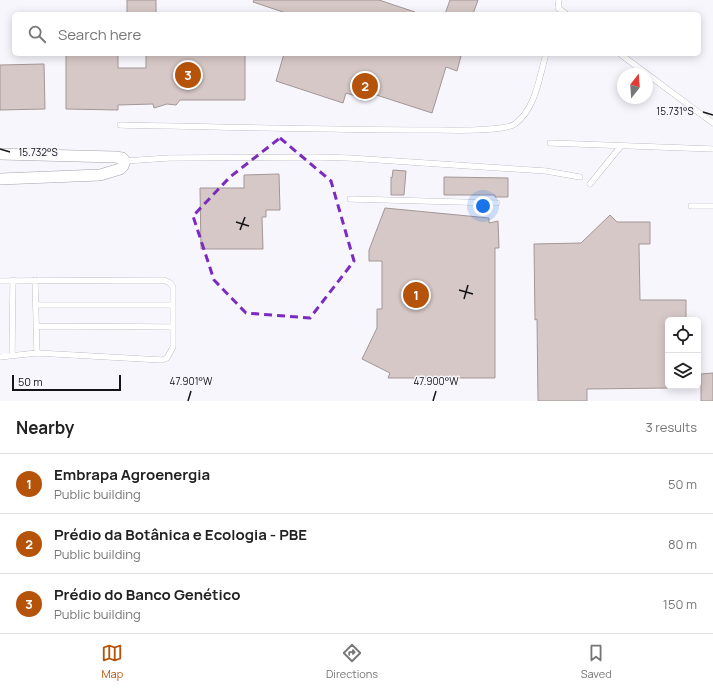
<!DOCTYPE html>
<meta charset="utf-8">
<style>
:root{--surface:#fff;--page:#f2f2f2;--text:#222;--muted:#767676;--line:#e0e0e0;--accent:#b45309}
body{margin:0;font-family:Manrope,sans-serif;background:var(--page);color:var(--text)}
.controls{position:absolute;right:12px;bottom:12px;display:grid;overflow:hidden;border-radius:6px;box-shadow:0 2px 10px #0003}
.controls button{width:36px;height:36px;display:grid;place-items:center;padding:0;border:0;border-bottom:1px solid var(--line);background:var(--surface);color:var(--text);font:20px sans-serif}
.compass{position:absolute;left:617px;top:68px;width:36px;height:36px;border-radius:50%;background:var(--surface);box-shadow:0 2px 10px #0003;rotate:17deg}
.scale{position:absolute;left:12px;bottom:10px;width:109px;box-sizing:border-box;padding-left:4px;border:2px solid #141317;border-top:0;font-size:11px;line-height:14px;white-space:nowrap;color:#141317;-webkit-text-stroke:3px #f8f6fd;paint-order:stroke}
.you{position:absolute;left:483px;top:206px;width:14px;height:14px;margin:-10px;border:3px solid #fff;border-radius:50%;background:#1a73e8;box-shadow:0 0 0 6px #1a73e833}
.badge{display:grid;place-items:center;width:26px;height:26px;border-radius:50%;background:var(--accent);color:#fff;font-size:13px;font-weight:700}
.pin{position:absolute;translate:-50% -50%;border:2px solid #fff;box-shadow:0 1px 4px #0006}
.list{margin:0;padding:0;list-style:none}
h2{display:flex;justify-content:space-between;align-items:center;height:52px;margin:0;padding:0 16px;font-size:17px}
h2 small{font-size:13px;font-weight:400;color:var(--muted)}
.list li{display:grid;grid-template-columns:26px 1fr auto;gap:12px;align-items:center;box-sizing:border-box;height:60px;padding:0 16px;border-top:1px solid var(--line)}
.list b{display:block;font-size:15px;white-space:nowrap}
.list p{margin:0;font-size:13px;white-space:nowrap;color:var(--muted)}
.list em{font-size:13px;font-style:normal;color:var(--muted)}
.icon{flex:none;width:22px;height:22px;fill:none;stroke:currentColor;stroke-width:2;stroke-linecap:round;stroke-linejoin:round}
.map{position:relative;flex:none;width:713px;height:401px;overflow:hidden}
.search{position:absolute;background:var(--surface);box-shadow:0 2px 10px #0003;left:12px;right:12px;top:12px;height:44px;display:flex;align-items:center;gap:10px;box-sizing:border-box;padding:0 14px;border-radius:6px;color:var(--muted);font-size:15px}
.sheet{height:232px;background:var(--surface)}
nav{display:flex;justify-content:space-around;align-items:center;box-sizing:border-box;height:56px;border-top:1px solid var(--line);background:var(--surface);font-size:11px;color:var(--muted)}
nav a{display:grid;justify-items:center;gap:2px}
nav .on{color:var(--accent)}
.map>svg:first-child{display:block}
.building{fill:#d6c8c7;stroke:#a39695}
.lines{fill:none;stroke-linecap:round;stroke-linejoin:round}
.service-casing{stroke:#a4a1ac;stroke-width:6}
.minor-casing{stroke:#a4a1ac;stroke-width:12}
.service{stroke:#fff;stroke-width:5.5}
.minor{stroke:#fff;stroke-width:11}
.marked{fill:none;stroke:#7b2cbf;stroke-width:3;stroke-dasharray:8 5;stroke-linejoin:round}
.ticks{fill:none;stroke:#141317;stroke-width:1.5}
.ticks-label{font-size:10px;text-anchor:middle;fill:#141317;stroke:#f8f6fd;stroke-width:3;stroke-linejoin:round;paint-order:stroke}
</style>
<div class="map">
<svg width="713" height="401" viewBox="0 0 713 401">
<rect width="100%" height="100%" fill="#f8f6fd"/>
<!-- building -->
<path class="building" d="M127 0H156V14H127Z
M254 0H379L415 12V14H289L253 2Z
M450 0H478L473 14H445Z
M66 54H118V68H146V54H245V100H180L176 105 167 104 154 108 153 104 118 105V110L66 109Z
M284 54H454L461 56 457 71 446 67 432 113 361 90 359 97 346 93 343 103 276 81Z
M44 64 45 109 0 110V65Z
M393 170 406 171 404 195H391V177L392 178Z
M279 174 280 210H266V217H262L263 249H201L200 188H244V175Z
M444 177 508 178V197H495V195H444Z
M385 208 489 218V223L498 221 499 248H495V378H388L390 373 362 359 377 328V309H382V261H369V250Z
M610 215 617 222H650V244H639L640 300H686V320H668V388L587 389V401H538L537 319 535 320 534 244 581 243Z
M713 373V401H701V374Z"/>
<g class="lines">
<!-- service casing -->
<g class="service-casing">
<path id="service" d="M559 0 558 8 566 14
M620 54 647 74
M647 74 713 123
M120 125C223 127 327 130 431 130 447 130 503 132 515 124 536 108 539 78 546 54
M550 143 713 149
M125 161 169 158 314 157 349 158 546 171 580 177
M590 184 621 146
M350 199 497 203
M691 206H713
M35 280 37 353
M0 281 164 280 170 283 173 287V347L167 358 162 360 37 353 0 357
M36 305H173
M37 326 173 327
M12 355 13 280"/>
</g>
<!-- minor casing -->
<g class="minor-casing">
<path id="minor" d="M0 154 115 157 122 158 125 161 123 166 120 169 100 175 0 179"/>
</g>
<!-- service -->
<use href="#service" class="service"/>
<!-- minor -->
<use href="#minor" class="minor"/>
</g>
<!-- marked area -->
<path class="marked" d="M280 138 331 181 354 261 310 318 246 313 214 280 193 216 230 177Z"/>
<!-- ticks -->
<path class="ticks" d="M703 112 713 115M0 149 10 152M236 222 249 226M240 230 245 217M459 290 473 294M464 299 468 285M188 401 191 391M433 401 436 391"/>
<g class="ticks-label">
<text x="675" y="115">15.731°S</text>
<text x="38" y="156">15.732°S</text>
<text x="191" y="385">47.901°W</text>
<text x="436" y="385">47.900°W</text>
</g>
</svg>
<div class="controls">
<button><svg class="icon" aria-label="locate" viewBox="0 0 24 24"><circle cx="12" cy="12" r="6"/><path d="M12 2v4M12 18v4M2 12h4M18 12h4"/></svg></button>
<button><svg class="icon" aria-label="layers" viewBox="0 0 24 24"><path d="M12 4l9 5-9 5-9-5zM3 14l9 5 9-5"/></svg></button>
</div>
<svg class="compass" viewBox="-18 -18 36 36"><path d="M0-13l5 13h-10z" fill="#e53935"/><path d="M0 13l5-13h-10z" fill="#767676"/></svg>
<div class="scale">50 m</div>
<div class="you"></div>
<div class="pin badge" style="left:416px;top:295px">1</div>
<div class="pin badge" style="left:365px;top:86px">2</div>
<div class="pin badge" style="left:188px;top:75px">3</div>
<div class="search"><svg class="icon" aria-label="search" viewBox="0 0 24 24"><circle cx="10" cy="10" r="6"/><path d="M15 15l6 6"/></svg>Search here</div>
</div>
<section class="sheet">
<h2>Nearby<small>3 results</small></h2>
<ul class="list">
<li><span class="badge">1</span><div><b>Embrapa Agroenergia</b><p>Public building</p></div><em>50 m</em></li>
<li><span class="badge">2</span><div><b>Prédio da Botânica e Ecologia - PBE</b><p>Public building</p></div><em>80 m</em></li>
<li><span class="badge">3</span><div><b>Prédio do Banco Genético</b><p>Public building</p></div><em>150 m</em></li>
</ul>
</section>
<nav>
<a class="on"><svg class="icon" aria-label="map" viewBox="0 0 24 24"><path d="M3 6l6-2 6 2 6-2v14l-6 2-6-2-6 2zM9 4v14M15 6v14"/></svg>Map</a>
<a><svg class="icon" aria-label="directions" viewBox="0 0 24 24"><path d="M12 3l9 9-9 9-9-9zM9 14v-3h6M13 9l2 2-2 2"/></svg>Directions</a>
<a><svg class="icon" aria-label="saved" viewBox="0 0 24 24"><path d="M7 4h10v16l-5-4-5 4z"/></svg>Saved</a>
</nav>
